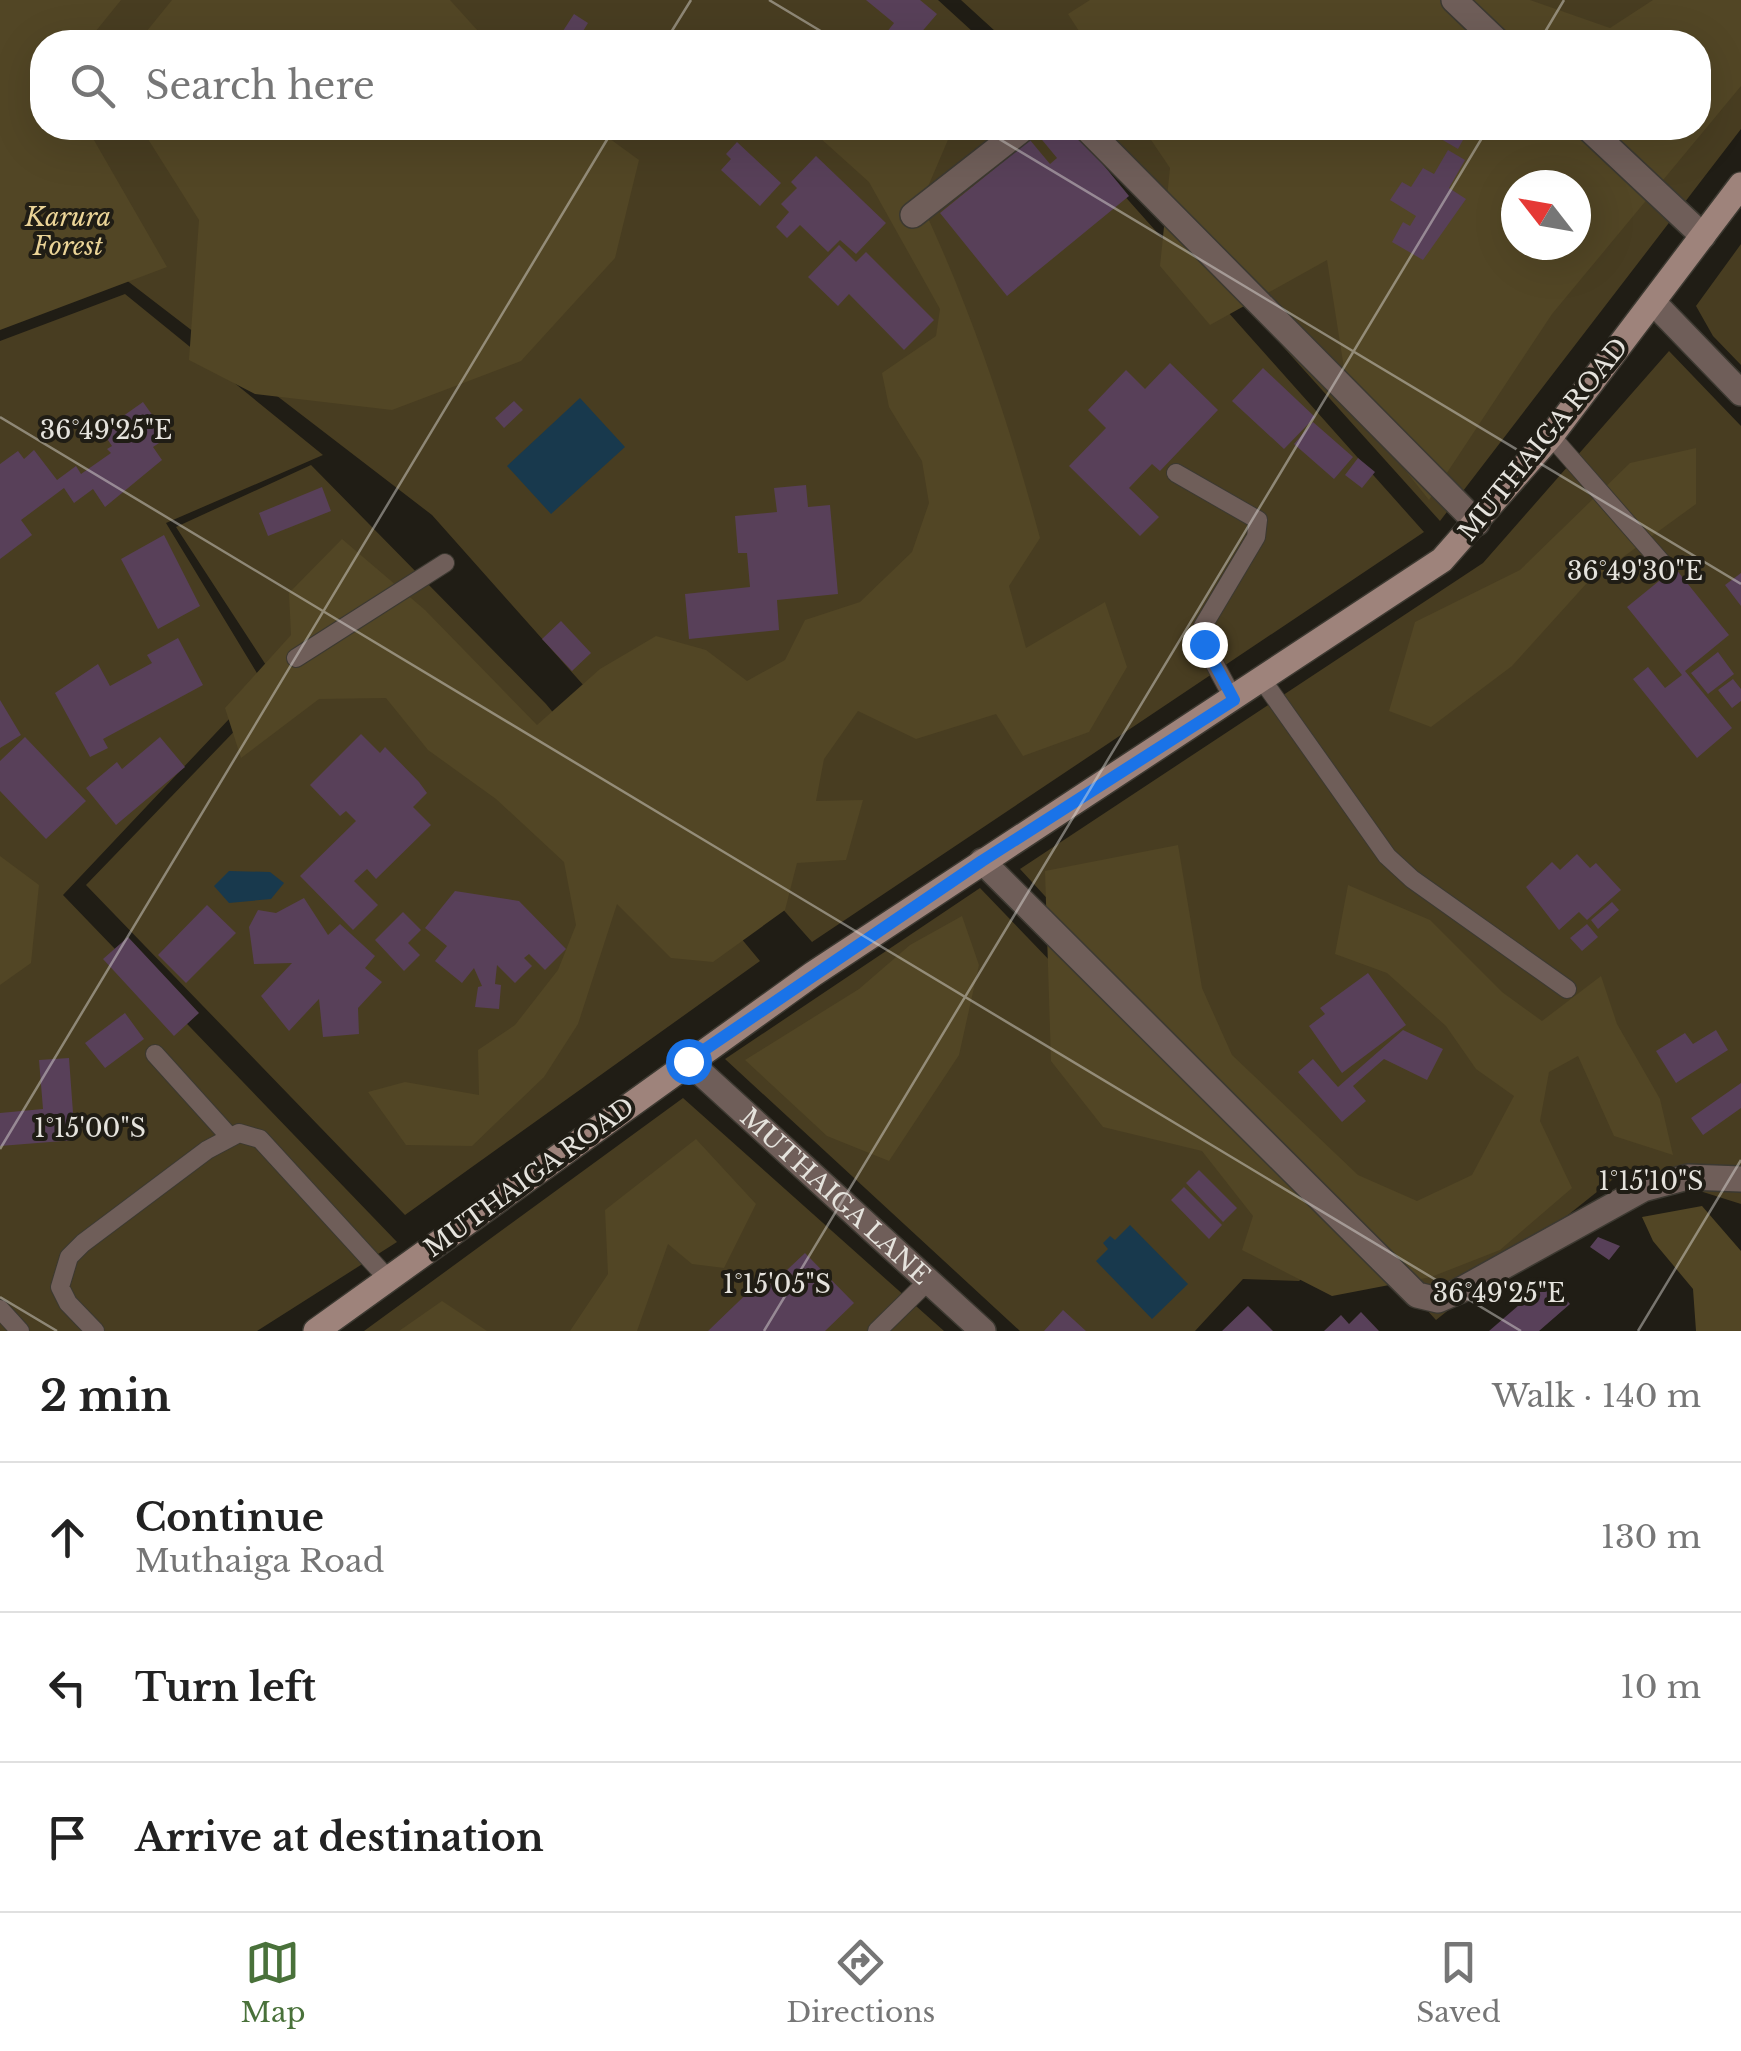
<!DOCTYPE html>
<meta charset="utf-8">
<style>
:root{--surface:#fff;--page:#f6f6f6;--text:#222;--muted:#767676;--line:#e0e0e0;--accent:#49713a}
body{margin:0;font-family:"Libre Baskerville",serif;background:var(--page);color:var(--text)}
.compass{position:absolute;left:1501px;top:170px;width:90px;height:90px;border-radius:50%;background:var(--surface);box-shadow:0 10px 40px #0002;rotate:301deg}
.stop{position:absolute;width:30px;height:30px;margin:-22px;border:8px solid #1a73e8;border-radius:50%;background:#fff}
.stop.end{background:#1a73e8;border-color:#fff;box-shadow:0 2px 10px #0008}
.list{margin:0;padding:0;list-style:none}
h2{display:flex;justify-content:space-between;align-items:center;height:130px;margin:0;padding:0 40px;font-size:42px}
h2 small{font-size:32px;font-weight:400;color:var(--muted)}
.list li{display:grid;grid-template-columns:65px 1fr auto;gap:30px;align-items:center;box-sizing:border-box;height:150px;padding:0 40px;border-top:2px solid var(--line)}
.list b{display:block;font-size:38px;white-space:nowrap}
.list p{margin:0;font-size:32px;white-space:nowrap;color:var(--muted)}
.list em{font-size:32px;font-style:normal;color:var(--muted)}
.icon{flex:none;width:55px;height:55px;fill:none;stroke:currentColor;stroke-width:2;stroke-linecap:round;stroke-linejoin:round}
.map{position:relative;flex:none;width:1741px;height:1331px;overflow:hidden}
.search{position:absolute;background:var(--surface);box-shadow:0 10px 40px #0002;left:30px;right:30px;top:30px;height:110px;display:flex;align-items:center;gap:25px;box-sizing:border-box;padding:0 35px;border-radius:40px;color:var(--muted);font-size:38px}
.sheet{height:580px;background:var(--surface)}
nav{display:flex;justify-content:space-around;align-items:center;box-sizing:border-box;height:140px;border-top:2px solid var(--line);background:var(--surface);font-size:28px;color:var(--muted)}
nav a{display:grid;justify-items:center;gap:5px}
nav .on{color:var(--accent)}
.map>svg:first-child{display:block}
.green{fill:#483d21;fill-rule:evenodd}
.forest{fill:#524625;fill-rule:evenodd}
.water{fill:#18394d}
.building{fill:#584059}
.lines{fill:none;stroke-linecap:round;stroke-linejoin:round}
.lane-casing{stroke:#3c3931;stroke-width:20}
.street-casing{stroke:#3c3931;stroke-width:28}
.secondary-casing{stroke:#3c3931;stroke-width:28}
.lane{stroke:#6f5e59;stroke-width:18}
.street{stroke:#6f5e59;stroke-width:25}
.secondary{stroke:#9e837b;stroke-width:25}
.route{stroke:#1a73e8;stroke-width:12}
.ticks{fill:none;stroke:#e5e3dd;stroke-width:2.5;stroke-opacity:0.45}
.labels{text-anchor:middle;stroke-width:8;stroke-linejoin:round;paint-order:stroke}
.park-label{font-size:25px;font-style:italic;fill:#ebd497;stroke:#201d15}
.street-label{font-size:25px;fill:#e5e3dd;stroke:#201d15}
.ticks-label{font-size:25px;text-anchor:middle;fill:#e5e3dd;stroke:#201d15;stroke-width:8;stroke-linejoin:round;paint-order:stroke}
</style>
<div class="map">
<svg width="1741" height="1331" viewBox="0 0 1741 1331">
<rect width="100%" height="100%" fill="#201d15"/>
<!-- green -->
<path class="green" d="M114 0H938L984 42H81Z
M961 0H1741V129L1440 521 1086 128H1698V42H1007ZM1516 185H1576V245H1516Z
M42 128H1064L1424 532 812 942 432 515 0 183V148Z
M1741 244V365L1713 336 1696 306Z
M125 294 323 455 166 523 263 683 63 895 397 1242 257 1331H0V341Z
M1669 351 1741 426V1204L1627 1168 1436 1320 1020 869 1483 563Z
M311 465 546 704 760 961 405 1215 86 885 279 685 176 527Z
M980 888 1329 1251 1299 1281 1243 1279 1195 1331H1020L725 1059Z
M683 1098 944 1331H364Z"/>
<!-- forest -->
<path class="forest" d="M0 0H121L87 42H42V128H87L167 267 0 330Z
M172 0H450L488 42H138Z
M1090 0H1530L1610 28 1653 0H1741V86L1552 314 1429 500 1349 400 1327 260 1210 325 1160 266 1170 168 1143 128H1698V42H1086L1068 14ZM1516 185H1576V245H1516Z
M141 128H595L639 160 615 258 521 361 392 410 255 394 189 360 199 220Z
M809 128H953L921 203C972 311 1009 423 1040 538L1009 586 1026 648 1105 602 1127 667 1089 732 1023 756 996 714 916 739 858 711 824 759 816 801 863 800 846 860 797 863 785 910 713 962 671 958 617 904 578 1024 544 1077 472 1146 406 1145 368 1092 405 1082 479 1095 478 1050 515 1025 558 970 576 925 564 862 496 799 428 750 386 698 319 699 241 758 225 708 291 635 289 593 342 539 425 610 537 725 600 669 656 636 706 650 747 681 785 660 805 620 860 602 912 552 929 503 922 461 889 407 882 373 936 336 940 309 869 182Z
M1696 448V504L1586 584 1512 666 1431 727 1389 711 1415 622 1520 570 1630 463Z
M1178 845 1202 988 1232 1055 1358 1175 1417 1201 1472 1175 1514 1096 1476 1069 1446 1026 1387 973 1335 954 1348 885 1430 920 1502 992 1542 1021 1601 976 1617 1024 1660 1099 1673 1155 1614 1136 1578 1056 1549 1072 1540 1121 1572 1188 1500 1250 1431 1277 1332 1296 1242 1250 1253 1216 1202 1151 1103 1127 1051 1061 1045 871Z
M0 856 39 885 31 963 0 985Z
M962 916 979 965 959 1055 889 1161 827 1136 745 1060 859 989 910 945Z
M696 1139 756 1204 724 1268 692 1264 668 1244 637 1331H570L608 1274 605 1210Z
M1702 1206 1741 1251V1331H1696L1693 1289 1653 1241 1642 1217Z
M442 1301 487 1331H399Z"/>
<!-- water -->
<path class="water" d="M580 398 625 447 551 514 507 466Z
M229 871 270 872 284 883 271 899 229 903 214 886Z
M1130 1225 1188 1284 1152 1319 1096 1261 1108 1249 1103 1243 1110 1236 1115 1240Z"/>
<!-- building -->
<path class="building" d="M866 0H920L937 14 913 42H879L894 23Z
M574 14 588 23 577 41 563 31Z
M1047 128H1073L1129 196 1007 296 940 213 1030 140 1050 164 1057 158 1038 135Z
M1448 128 1469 129 1458 149 1441 139Z
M737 142 781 183 760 206 721 170 731 159 726 154Z
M1448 150 1465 160 1449 188 1466 199 1423 260 1392 242 1403 222 1410 226 1416 216 1390 200 1402 182 1411 187 1423 168 1434 174Z
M816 156 886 223 856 254 840 240 828 252 800 225 787 238 776 227 789 212 781 204 797 188 791 182Z
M839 245 856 262 866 252 934 320 904 350 849 294 838 306 808 277Z
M1170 363 1218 410 1160 471 1152 464 1129 488 1159 517 1140 536 1069 466 1106 428 1088 410 1126 370 1145 389Z
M1263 368 1315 417 1284 449 1232 401Z
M514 401 523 410 504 428 495 418Z
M143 402 168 437 153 447 162 460 105 507 93 489 74 503 64 488 21 520 32 535 0 559V464L18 451 24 459 34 450 57 480 76 466 81 474 111 453 107 449 112 446 102 431Z
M1313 422 1353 457 1334 479 1294 444Z
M1358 458 1375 472 1362 488 1345 475Z
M806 485 808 507 830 505 838 594 777 600 779 630 689 639 685 594 750 587 747 553H738L735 516 777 512 774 488Z
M322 487 331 511 268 536 259 513Z
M164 535 200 606 158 629 121 559Z
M1675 568 1729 635 1685 671 1732 728 1697 758 1633 679 1648 667 1665 688 1682 675 1627 607Z
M1741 573V606L1725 585Z
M561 621 591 653 572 671 542 639Z
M178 638 203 685 103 739 108 748 90 757 55 693 98 664 110 686 152 663 147 655Z
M1718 652 1734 674 1708 694 1691 673Z
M1733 679 1741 689V701L1732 708 1718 690Z
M0 700 21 735 0 748Z
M361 734 380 753 385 747 419 782 427 793 413 807 431 825 376 879 367 869 354 881 378 905 353 930 300 876 356 821 346 811 340 816 310 785Z
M25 737 86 801 46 839 0 791V761Z
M160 737 185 767 116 825 86 788 117 762 122 769Z
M1577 854 1590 868 1596 863 1621 890 1587 920 1579 912 1559 930 1526 887 1552 862 1560 870Z
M455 891 519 901 566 949 545 970 529 954 524 958 532 966 515 983 497 965 495 984 501 985 499 1009 475 1007 478 987 482 986 474 968 462 983 435 961 447 946 425 928Z
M304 898 328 935 340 924 375 956 365 968 382 982 358 1008 359 1034 323 1037 319 999 289 1031 261 996 292 963 254 964 249 927 258 910 276 913Z
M1612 902 1619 910 1598 929 1591 920Z
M207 905 236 933 186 983 158 955Z
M403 912 421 930 408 943 420 955 404 971 375 940Z
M1587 924 1598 937 1582 951 1570 938Z
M128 937 199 1013 174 1036 103 959Z
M1368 973 1406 1025 1342 1073 1309 1026 1325 1014 1320 1008Z
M125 1013 144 1039 105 1068 85 1043Z
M1403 1030 1443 1049 1427 1080 1384 1059 1353 1086 1366 1101 1342 1122 1298 1072 1313 1059 1338 1087Z
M1716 1030 1728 1050 1676 1083 1656 1051 1685 1033 1693 1044Z
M69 1058 75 1140 0 1146V1113L43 1109 39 1060Z
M1741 1083V1108L1703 1135 1691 1118Z
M1199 1170 1237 1208 1223 1222 1186 1183Z
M1184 1187 1222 1225 1209 1239 1171 1200Z
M1598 1237 1620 1246 1609 1260 1590 1247Z
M805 1253 854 1303 825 1331H708L764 1277 781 1295 797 1280 787 1270Z
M1549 1279 1570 1304 1539 1331H1489Z
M1248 1306 1273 1331H1222Z
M1063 1310 1086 1331H1044Z
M1361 1312 1379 1331H1324L1341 1315 1349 1324Z"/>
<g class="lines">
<!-- lane casing -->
<g class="lane-casing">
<path id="lane" d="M1551 436 1662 563
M1176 473 1258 520 1256 537 1203 626 1204 644 1234 700
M296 658 445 563
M1263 681 1387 856 1412 879 1567 989
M155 1054 229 1136
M0 1309 20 1331
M95 1331 68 1303 60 1287 69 1257 83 1243 207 1150 239 1133 260 1139 389 1280
M877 1331 928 1281"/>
</g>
<!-- street casing -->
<g class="street-casing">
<g id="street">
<path d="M1454 0 1498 42"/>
<path d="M1086 128 1477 523"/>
<path d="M1588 128 1703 236"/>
<path d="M913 215 1024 128"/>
<path d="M1653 302 1741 393"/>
<path d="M982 861 1417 1295 1438 1300 1459 1291 1643 1189 1688 1177 1741 1179"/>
<path id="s1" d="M688 1061 983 1331"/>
</g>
</g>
<!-- secondary casing -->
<g class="secondary-casing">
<path id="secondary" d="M316 1331 813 974 1442 560 1551 436 1741 185"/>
</g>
<!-- lane -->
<use href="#lane" class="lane"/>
<!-- street -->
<use href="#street" class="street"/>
<!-- secondary -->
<use href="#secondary" class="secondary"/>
</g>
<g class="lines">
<!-- route -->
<path class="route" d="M688 1061 982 861 1234 700 1204 644"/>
</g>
<!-- ticks -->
<path class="ticks" d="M769 0 839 42M665 42 691 0M1539 42 1564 0M981 128 1741 584M0 417 1521 1331M0 1149 614 128M0 1297 57 1331M764 1331 1488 128M1638 1331 1741 1160"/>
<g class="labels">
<!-- park labels -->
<g class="park-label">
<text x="68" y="226">Karura<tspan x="68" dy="29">Forest</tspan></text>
</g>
<!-- street labels -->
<g class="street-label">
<text transform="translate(1543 439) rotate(-51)" y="9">MUTHAIGA ROAD</text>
<text transform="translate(529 1177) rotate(-36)" y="9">MUTHAIGA ROAD</text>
<text dy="9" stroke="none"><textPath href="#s1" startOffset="200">MUTHAIGA LANE</textPath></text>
</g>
</g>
<g class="ticks-label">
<text x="106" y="439">36°49'25"E</text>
<text x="1635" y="580">36°49'30"E</text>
<text x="90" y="1137">1°15'00"S</text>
<text x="1651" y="1190">1°15'10"S</text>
<text x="777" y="1293">1°15'05"S</text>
<text x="1499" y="1302">36°49'25"E</text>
</g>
</svg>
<svg class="compass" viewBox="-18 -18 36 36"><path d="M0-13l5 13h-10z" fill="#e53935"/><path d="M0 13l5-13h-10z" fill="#767676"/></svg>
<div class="stop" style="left:688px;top:1061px"></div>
<div class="stop end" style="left:1204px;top:644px"></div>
<div class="search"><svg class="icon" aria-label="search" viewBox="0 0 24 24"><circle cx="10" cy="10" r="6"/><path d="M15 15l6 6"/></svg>Search here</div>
</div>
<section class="sheet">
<h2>2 min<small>Walk · 140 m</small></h2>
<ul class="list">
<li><svg class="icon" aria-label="ahead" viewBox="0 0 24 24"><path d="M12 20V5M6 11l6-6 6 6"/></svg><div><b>Continue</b><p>Muthaiga Road</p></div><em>130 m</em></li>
<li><svg class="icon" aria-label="left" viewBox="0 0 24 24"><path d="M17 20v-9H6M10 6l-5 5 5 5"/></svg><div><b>Turn left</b></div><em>10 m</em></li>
<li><svg class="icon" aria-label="arrive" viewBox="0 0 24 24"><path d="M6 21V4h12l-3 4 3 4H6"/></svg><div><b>Arrive at destination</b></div></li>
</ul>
</section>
<nav>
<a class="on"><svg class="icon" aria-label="map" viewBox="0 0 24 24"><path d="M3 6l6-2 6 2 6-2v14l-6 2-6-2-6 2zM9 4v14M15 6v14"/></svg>Map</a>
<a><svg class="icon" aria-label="directions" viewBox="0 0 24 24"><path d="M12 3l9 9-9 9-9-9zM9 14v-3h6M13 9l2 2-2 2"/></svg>Directions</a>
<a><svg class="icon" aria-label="saved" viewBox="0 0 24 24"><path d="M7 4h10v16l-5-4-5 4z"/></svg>Saved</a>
</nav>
